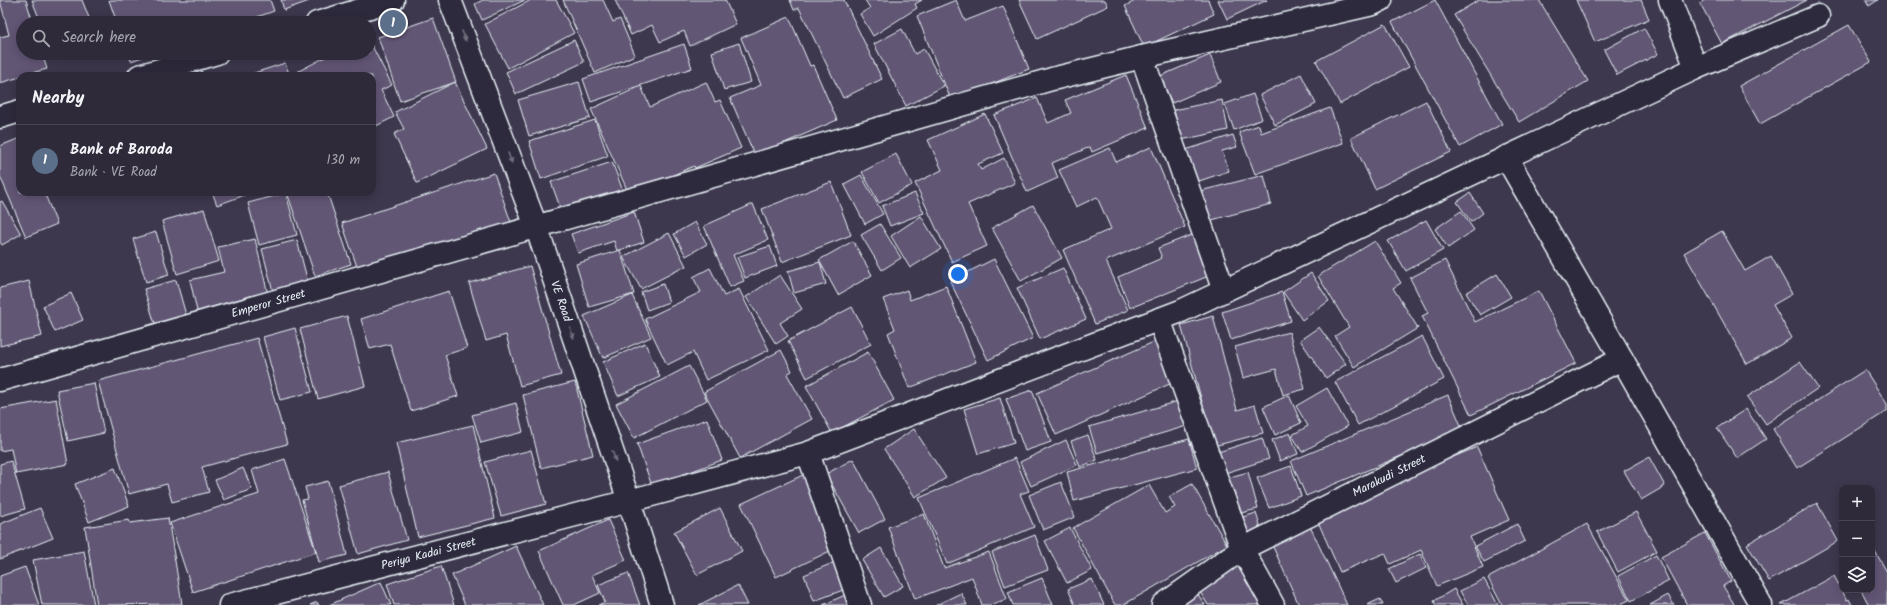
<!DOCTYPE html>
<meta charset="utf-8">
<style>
:root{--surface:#2e2a3a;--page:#363242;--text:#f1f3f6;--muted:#a7a7af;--line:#494654;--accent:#ffd166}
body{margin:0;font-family:Kalam,sans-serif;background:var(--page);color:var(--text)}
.controls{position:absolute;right:12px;bottom:12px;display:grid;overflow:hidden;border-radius:8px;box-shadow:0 2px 10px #0003}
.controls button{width:36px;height:36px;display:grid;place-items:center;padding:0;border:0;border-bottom:1px solid var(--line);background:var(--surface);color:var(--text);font:20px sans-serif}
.you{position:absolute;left:958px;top:274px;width:14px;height:14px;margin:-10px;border:3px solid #fff;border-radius:50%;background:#1a73e8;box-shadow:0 0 0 6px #1a73e833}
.badge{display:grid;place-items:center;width:26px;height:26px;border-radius:50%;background:var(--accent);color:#fff;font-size:13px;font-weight:700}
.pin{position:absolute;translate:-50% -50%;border:2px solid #fff;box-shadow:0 1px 4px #0006}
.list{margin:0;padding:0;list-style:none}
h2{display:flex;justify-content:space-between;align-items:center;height:52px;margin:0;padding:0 16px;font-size:17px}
h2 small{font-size:13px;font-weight:400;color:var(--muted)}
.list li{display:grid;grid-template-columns:26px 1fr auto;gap:12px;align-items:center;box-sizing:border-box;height:72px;padding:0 16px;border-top:1px solid var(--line)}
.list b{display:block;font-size:15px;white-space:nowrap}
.list p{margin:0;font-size:13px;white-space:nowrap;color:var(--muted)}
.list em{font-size:13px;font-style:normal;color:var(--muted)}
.icon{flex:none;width:22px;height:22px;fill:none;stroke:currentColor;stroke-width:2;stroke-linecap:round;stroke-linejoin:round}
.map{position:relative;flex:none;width:1887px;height:605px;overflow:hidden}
.search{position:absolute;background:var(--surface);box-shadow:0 2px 10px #0003;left:16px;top:16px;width:360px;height:44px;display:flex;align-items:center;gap:10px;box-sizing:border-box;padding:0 14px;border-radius:22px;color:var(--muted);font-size:15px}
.panel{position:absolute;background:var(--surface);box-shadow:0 2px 10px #0003;left:16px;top:72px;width:360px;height:124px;border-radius:12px}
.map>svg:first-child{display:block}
.building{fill:#625774;stroke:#e8f1f8}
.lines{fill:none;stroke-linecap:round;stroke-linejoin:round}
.street-casing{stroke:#e8f1f8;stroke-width:25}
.secondary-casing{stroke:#e8f1f8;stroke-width:25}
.street{stroke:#2f2a3d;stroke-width:22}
.secondary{stroke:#2f2a3d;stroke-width:22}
.oneway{fill:#70707e}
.labels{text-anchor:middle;stroke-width:4;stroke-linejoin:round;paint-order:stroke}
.street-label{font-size:12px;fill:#e8f1f8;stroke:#2f2a3d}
</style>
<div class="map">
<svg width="1887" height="605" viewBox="0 0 1887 605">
<rect width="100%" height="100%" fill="#3e384e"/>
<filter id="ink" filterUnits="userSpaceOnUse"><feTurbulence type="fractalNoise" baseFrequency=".025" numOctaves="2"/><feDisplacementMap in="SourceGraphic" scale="8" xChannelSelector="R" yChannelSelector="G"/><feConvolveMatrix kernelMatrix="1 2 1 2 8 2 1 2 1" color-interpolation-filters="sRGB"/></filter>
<g filter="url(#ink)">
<!-- building -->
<path class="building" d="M0 0H26L33 23H23V53H42L47 69 20 76V77L0 83V37L9 35Z
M32 0H82L91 23H41Z
M109 0H270L274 11 240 23H117Z
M281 0H312L284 10Z
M483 0H525L482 20 475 4Z
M531 0H556L574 33 508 68 485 24Z
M563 0H603L613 22 620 19 635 55 595 73Z
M615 0H725L736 24 690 46 684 31 660 42 652 25 631 35Z
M790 0H844L882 79 843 98 799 8 794 10Z
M865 0H922L915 4 917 8 873 36 860 14 870 8Z
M956 0 965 21 1003 6 1029 69 951 100 917 16Z
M1019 0H1105L1108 6 1037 39Z
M1137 0H1208L1214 14 1144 47 1125 6Z
M1218 0H1267L1227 19Z
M1435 0 1502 124 1460 147 1392 22Z
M1479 0H1539L1588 81 1519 122 1454 15Z
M1576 0H1641L1649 19 1595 42Z
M1705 0H1807L1722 44 1700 3Z
M1866 0H1878L1869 6Z
M789 17 810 66 813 65 837 120 755 156 730 98 761 85 741 38Z
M433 18 456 82 400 101 378 37Z
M1385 24 1409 67 1340 104 1316 61Z
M1849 25 1871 62 1760 124 1739 86Z
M1644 28 1658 54 1617 75 1604 50Z
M902 29 915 54 924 49 944 86 906 106 874 44Z
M369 40 392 85 381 90 394 117 372 128V76H299L297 72 333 53H369Z
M574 40 584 62 516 94 506 72Z
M739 43 751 82 724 90 712 52Z
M684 44 692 68 591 102 583 79Z
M53 53H74L56 60Z
M128 53H154L131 61Z
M1210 55 1221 82 1172 103 1160 76Z
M196 62 204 76H172Z
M285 63 290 76H245Z
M1301 74 1316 104 1275 125 1260 95Z
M1126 75 1148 128 1092 152 1090 147 1052 163 1058 178 1027 192 994 115 1037 98 1048 123 1071 113 1065 100Z
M455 82 487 149 417 183 394 134 404 129 395 112Z
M579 82 590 118 529 136 518 100Z
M706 82 715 102 720 100 741 148 695 168 694 166 629 194 591 109 641 86 650 107Z
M1253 94 1262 119 1234 130 1225 104Z
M1222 100 1228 130 1181 140 1174 110Z
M1426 101 1451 152 1375 189 1351 138Z
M1330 108 1343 143 1255 174 1239 132 1259 125 1261 133Z
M985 114 1003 153 978 164 981 170 1004 158 1015 183 968 204 987 246 952 262 915 183 942 170 928 140Z
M595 120 608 156 541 179 529 141Z
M1233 135 1237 147 1222 151 1229 171 1190 184 1179 152Z
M20 138V192H44L57 224 26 237 0 176V146Z
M1151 147 1185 227 1106 261 1128 310 1095 324 1063 250 1111 229 1097 197 1076 207 1059 170 1110 148 1116 162Z
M896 154 912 185 879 203 862 172Z
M612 162 623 191 561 210 551 182Z
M494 173 515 234 363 284 342 223Z
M861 175 883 214 865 224 844 184Z
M1264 175 1271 204 1208 221 1200 191Z
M831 182 851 235 782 262 762 209Z
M212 192H244L245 195 217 205Z
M287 192H327L351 264 315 276Z
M286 193 297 235 259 245 248 203Z
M915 193 924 213 890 226 882 206Z
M1470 193 1483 213 1471 222 1457 202Z
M2 201 21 234 2 245 0 242V202Z
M753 204 768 240 733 255 744 281 730 287 704 226Z
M1033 205 1062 258 1021 281 992 228Z
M204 209 219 261 177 274 162 221Z
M1461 211 1474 230 1448 248 1435 229Z
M634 212 644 242 617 251 614 241 578 253 571 234Z
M921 216 941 249 910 268 891 236Z
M1426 220 1443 250 1406 271 1388 241Z
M695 222 707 244 686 256 674 234Z
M880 224 901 258 882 270 861 235Z
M1722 231 1745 271 1771 256 1792 294 1773 305 1792 338 1747 364 1684 253Z
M156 232 169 275 146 282 133 239Z
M669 233 686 266 641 289 623 257Z
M1194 234 1211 275 1130 308 1118 277 1162 258 1158 248Z
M255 239 270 303 199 320 190 280 224 272 218 247Z
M297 240 311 294 276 303 262 249Z
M853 241 872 275 838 295 819 260Z
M1375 241 1401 283 1393 288 1418 328 1354 367 1335 336 1349 327 1318 276Z
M770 246 777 266 745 278 737 257Z
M620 250 634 294 589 307 576 264Z
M994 259 1033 338 988 360 950 281Z
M1445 260 1475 322 1539 291 1576 363 1471 415 1422 316 1428 313 1410 278Z
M820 262 826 284 794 293 788 271Z
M530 266 561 375 520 386 506 335 486 341 469 283Z
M710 268 724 296 739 289 769 350 706 380 693 352 667 365 645 319 701 292 693 277Z
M1063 268 1086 319 1040 339 1017 288Z
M1311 273 1329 301 1302 320 1283 292Z
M1497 274 1511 297 1480 315 1466 293Z
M780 275 802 309 780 323 788 336 776 344 746 297Z
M176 280 186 315 155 324 144 289Z
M29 281 42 336 0 346V288Z
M663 284 669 302 647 310 641 292Z
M946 286 976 362 909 388 888 333 895 329 883 299 907 290 910 300Z
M449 291 467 348 445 355 458 396 411 411 390 344 370 349 361 319Z
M1282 292 1291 321 1231 340 1222 312Z
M71 293 83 320 55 332 43 306Z
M632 295 651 337 603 358 584 316Z
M852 307 871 344 807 378 788 341Z
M347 316 365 386 318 399 300 329Z
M1213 316 1237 410 1255 405 1263 433 1214 446 1181 325Z
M1319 327 1346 364 1326 378 1300 340Z
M295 328 312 392 280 400 263 337Z
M1289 332 1305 389 1283 395 1276 369 1243 378 1235 347Z
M1422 336 1444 379 1358 425 1335 382Z
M257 338 287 444 202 467 209 492 172 502 167 484 129 494 98 381Z
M1156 341 1174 382 1056 435 1037 393Z
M645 343 660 377 618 396 603 362Z
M781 350 792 371 787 374 812 419 740 458 704 392Z
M868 352 894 400 832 433 806 386Z
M1800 362 1818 388 1766 424 1747 397Z
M689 366 707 400 634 438 616 404Z
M1865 370 1887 404V411L1797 468 1773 429Z
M575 382 593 455 541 468 523 395Z
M94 383 104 433 68 441 57 390Z
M1327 388 1348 426 1302 452 1292 435 1308 426 1296 406Z
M1032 390 1051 442 1025 451 1006 399Z
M1289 395 1301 423 1275 435 1263 407Z
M1448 395 1463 430 1306 496 1291 461Z
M1000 398 1014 443 978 454 964 409Z
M56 399 68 464 16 474 11 449 0 451V409Z
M1182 400 1190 425 1097 453 1089 427Z
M516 403 523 432 481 443 472 415Z
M1746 409 1766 439 1737 458 1717 428Z
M707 419 722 460 652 486 637 444Z
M473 425 495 518 418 537 396 443Z
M914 429 946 478 915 497 884 449Z
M1290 433 1298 454 1280 461 1272 440Z
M1088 435 1097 460 1080 467 1071 441Z
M1262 438 1269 459 1222 474 1215 453Z
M1189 439 1197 468 1074 501 1067 472Z
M1066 440 1077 465 1031 486 1020 462Z
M1477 447 1509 520 1470 537 1483 567 1437 586 1421 550 1390 564 1385 553 1340 572 1315 515Z
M531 450 546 504 501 516 485 462Z
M1649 457 1665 486 1641 500 1624 471Z
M1015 458 1029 491 1020 494 1034 527 947 564 919 498Z
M285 459 316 552 193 592 170 523 259 494 252 470Z
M853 459 885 519 859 533 826 474Z
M11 461 25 509 0 516V464Z
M1291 466 1301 496 1269 508 1257 478Z
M115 468 129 506 89 522 75 484Z
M243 468 252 489 224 500 215 480Z
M388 472 407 540 358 554 339 485Z
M1248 472 1258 509 1232 515 1223 479Z
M805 474 829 524 822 527 832 550 776 577 741 504Z
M328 481 347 555 319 562 302 500 308 499 305 487Z
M1061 482 1075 517 1043 530 1029 495Z
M1192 484 1227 545 1123 605H1115L1073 528 1149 485 1165 513 1175 507 1169 497Z
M1817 503 1838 541 1769 581 1747 544Z
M40 508 53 538 0 559V524Z
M720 508 742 551 697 575 674 532Z
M1636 512 1657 551 1618 572 1597 532Z
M1256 513 1261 529 1245 534 1240 518Z
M924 514 944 568 989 552 1007 599 990 605H982L972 577 915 599 888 527Z
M168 518 182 604 97 605 85 527 129 520 130 523Z
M608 520 626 560 592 575 600 593 574 605H563L539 551Z
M1307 520 1347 605H1299L1269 538Z
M1517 524 1525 541 1484 562 1475 546Z
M1587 524 1629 600 1619 605H1502L1488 578Z
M1070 528 1092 570 1067 583 1045 541Z
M1705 533 1731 581 1723 586 1734 604 1732 605H1687L1661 557Z
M1035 535 1048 570 1005 586 992 552Z
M516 546 543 605H465L452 575Z
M1872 546 1887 572V605H1869L1861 590H1872Z
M881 548 903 586 884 597 862 560Z
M84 551 94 605H42L33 560Z
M1420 554 1426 568 1396 583 1389 569Z
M1656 555 1669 581 1631 601 1618 576Z
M840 560 851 587 814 601 804 575Z
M1235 562 1263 605H1208L1197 587Z
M441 566 454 605H394L387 584Z
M25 567 39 605H0V576Z
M628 573 640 605H598L605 602 598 585Z
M1834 576 1847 600 1849 599 1852 605H1781Z
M1042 578 1053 605H1013L1008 592Z
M1092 579 1104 605H1075L1068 589Z
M1484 579 1498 605H1468L1460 591Z
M381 582 391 605H329Z
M738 585 748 605H699Z
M1454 589 1463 605H1436L1434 601Z
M961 593 967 605H936Z
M1197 593 1205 605H1179Z
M845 595 850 605H823Z
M1668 595 1674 605H1650Z
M1380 599 1383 605H1367Z
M317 602 319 605H310Z"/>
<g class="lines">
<!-- street casing -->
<g class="street-casing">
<g id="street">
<path d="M1670 0 1696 68"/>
<path d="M317 23 393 0"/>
<path d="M1142 57 1373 4 1381 0"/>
<path d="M139 76 217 53"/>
<path d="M0 117 20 111"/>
<path d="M1506 157 1622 359 1761 605"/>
<path d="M1159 319 1242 549 1273 605"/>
<path id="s1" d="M0 380 1052 79 1142 57 1224 291"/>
<path d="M808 453 860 605"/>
<path id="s2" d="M230 605 629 501 808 453 1181 311 1696 68 1818 16"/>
<path id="s3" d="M1163 605 1242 549 1622 359"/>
</g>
</g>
<!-- secondary casing -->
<g class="secondary-casing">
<g id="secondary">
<path id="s4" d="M450 0 536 226 629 501 662 605"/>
</g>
</g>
<!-- street -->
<use href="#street" class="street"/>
<!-- secondary -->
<use href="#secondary" class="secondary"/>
</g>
<!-- one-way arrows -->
<defs><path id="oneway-solid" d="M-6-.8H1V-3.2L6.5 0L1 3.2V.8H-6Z"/></defs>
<g class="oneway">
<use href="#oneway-solid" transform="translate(464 36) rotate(69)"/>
<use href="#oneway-solid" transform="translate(510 158) rotate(69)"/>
<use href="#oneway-solid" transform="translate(572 333) rotate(71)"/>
<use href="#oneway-solid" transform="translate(614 456) rotate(71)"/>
</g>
</g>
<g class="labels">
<!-- street labels -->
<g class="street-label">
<text dy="4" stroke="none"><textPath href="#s4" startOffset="321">VE Road</textPath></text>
<text dy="4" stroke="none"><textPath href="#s1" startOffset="279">Emperor Street</textPath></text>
<text dy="4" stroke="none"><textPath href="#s3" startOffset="261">Marakudi Street</textPath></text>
<text dy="4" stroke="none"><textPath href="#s2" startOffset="205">Periya Kadai Street</textPath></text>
</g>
</g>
</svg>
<div class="controls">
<button>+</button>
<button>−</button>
<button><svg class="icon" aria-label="layers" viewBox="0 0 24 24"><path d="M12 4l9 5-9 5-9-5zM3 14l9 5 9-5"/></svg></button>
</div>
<div class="you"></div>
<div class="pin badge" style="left:393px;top:23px;background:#5c6f8a">1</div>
<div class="search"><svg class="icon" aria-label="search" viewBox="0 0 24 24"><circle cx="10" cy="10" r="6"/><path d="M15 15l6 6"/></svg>Search here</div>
<section class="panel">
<h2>Nearby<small></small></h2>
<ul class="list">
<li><span class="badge" style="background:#5c6f8a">1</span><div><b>Bank of Baroda</b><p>Bank · VE Road</p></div><em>130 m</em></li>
</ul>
</section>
</div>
